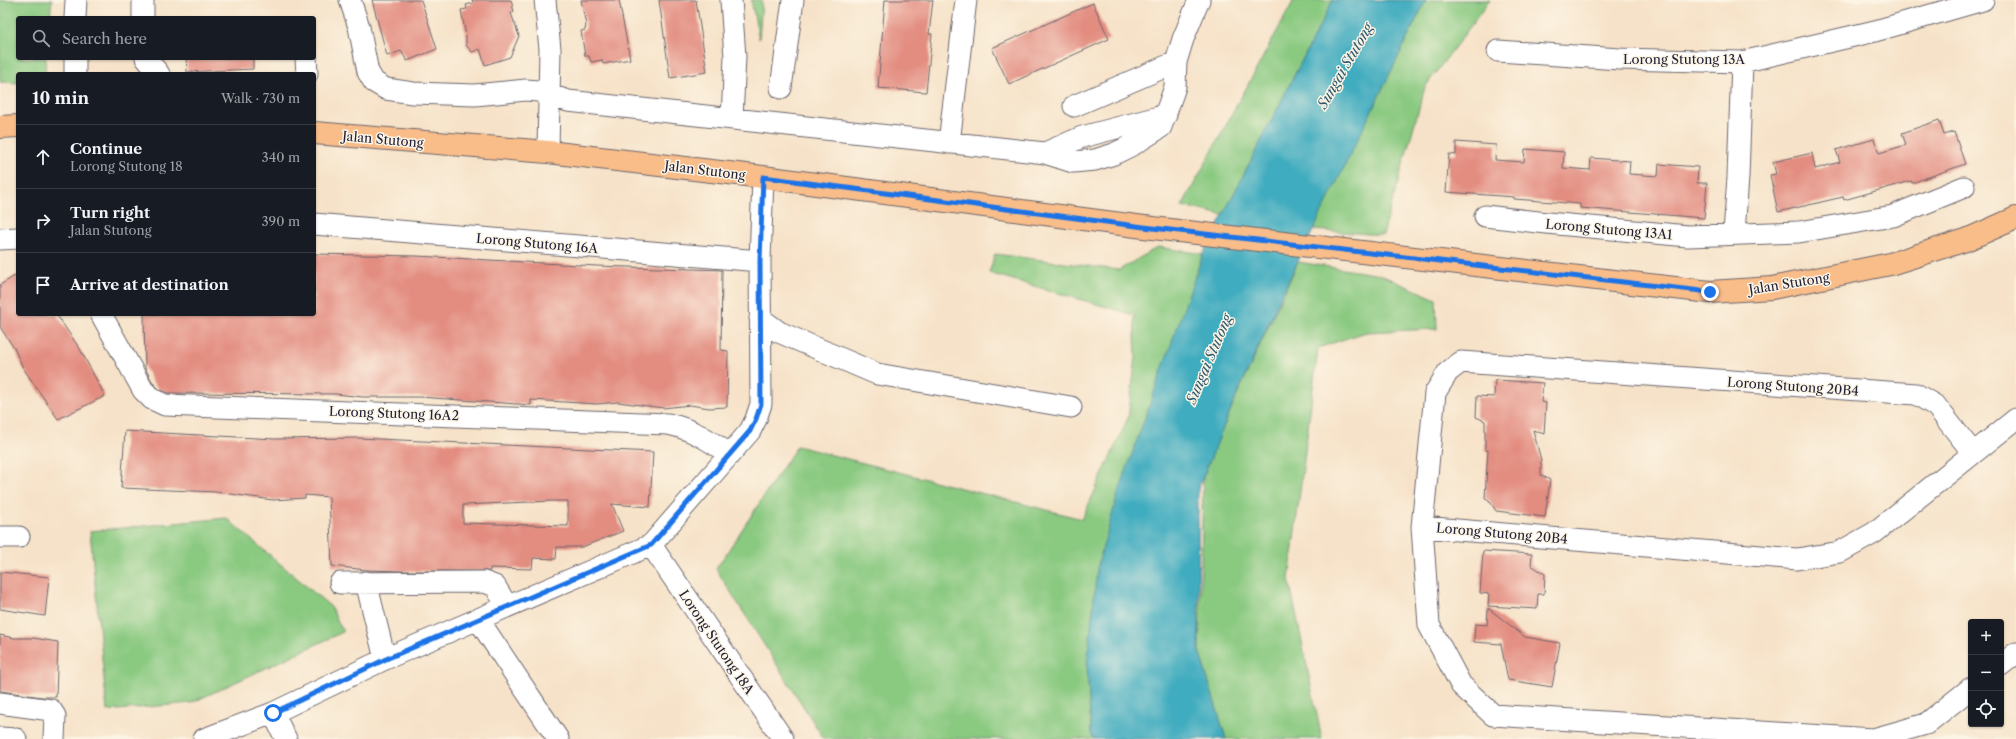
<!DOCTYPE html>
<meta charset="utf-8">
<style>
:root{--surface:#171b24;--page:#20242c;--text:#f1f3f6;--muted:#9ea1a6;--line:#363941}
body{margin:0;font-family:"Libre Caslon Text",serif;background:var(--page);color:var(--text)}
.controls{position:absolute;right:12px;bottom:12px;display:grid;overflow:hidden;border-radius:4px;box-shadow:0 1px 3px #0004}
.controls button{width:36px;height:36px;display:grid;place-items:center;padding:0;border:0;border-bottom:1px solid var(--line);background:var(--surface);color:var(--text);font:20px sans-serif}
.stop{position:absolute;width:12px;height:12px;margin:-9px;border:3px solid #1a73e8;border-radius:50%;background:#fff}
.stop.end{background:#1a73e8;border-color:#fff;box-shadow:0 1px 4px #0008}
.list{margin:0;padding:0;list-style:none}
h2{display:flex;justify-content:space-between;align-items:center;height:52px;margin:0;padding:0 16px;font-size:17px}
h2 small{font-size:13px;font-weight:400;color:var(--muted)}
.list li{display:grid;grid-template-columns:26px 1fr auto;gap:12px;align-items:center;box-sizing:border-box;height:64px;padding:0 16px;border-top:1px solid var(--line)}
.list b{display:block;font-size:15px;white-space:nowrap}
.list p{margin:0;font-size:13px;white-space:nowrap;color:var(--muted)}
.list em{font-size:13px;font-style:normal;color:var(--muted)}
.icon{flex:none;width:22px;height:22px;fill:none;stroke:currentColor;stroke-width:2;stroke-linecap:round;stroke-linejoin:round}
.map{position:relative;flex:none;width:2016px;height:739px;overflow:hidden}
.search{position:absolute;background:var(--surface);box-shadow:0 1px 3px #0004;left:16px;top:16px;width:300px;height:44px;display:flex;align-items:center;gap:10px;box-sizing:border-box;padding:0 14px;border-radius:4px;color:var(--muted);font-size:15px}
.panel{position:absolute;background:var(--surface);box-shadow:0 1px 3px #0004;left:16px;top:72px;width:300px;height:244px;border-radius:4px}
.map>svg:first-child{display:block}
.green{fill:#89c980;stroke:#56765e}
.water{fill:#40acbf;stroke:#31677d}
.building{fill:#e38d81;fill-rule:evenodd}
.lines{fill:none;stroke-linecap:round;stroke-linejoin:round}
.minor-casing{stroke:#6c656c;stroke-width:23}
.major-casing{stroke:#6c656c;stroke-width:24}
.minor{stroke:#fff;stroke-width:21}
.major{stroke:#f9bd89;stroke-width:22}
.route{stroke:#1a73e8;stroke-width:5}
.labels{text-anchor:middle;stroke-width:3;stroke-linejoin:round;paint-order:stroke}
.street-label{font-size:13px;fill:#22223b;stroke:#fcf5e5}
.water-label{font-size:14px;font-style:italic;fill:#2e5970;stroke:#fcf5e5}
</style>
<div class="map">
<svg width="2016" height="739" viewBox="0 0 2016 739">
<rect width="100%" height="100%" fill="#fcf5e5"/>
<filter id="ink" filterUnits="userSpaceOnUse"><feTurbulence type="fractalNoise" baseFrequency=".025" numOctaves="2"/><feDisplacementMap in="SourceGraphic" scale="8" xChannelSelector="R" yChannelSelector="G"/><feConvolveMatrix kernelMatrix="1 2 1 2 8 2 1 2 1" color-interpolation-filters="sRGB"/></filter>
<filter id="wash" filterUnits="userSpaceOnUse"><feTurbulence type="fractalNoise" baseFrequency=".012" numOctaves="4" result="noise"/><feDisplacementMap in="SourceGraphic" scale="16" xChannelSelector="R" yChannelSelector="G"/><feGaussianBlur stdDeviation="0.9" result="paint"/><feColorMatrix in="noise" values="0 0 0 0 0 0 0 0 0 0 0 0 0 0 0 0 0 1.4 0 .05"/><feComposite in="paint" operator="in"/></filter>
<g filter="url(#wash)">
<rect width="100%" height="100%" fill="#f6e2c8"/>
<!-- green -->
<path class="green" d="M0 0H52L50 18H18V58H46L45 74H18V83L0 82Z
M751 0H762L759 39Z
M1294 0H1333L1223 215 1182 206Z
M1426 0H1490L1425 87 1383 235 1313 230Z
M1158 247 1203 254 1182 315 1087 665 1091 734 1094 739H824L716 569 797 446 1082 519 1128 418 1136 357 1134 315 989 273 995 254 1119 270Z
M1298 262 1381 275 1436 299 1437 329 1366 332 1318 348 1289 579 1322 739H1226L1199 651 1203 477 1233 404Z
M226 518 331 607 343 632 191 703 107 711 90 531Z"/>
<!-- water -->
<path class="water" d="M1333 0H1426L1281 296 1233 404 1198 489 1199 651 1226 739H1094L1091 734 1087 665 1097 568 1118 494 1203 254Z"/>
<g id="blocks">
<!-- building -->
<path class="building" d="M372 0H421L437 49 407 61 401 51 387 56Z
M472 0H511L514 12 511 13 519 36 510 57 485 65 480 49 472 52 466 45V36L461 10 467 9 466 5 473 3Z
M581 0H619L630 59 603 64 602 60 591 62 589 56H585L581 31 585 30 586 25Z
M659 0H696L707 72 670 78Z
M885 0H933L929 34H932L926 92 878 88Z
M1093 3 1109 39 1009 84 992 48Z
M186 58H253V69L187 72Z
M1939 120 1944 135 1954 132 1965 164 1912 183 1911 181 1844 200 1843 197 1778 212 1770 175 1776 174 1773 162 1812 153 1815 169 1840 162 1836 150 1874 139 1879 153 1906 145 1902 133Z
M1456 142 1496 145 1495 160 1524 162 1525 149 1564 152 1563 168 1590 170 1591 158 1630 161 1629 174 1658 176 1659 164 1698 167 1697 183H1707L1704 218 1580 208V204L1514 199V197L1446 192 1449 154 1456 155Z
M314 254 416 256 597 266 722 270 721 350 728 351 727 407 709 408 690 405 663 408 618 402 597 404 531 400V405L419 397H363L336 394 168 393 159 389 153 383 145 368 144 314H314Z
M18 274V314H56L80 349 105 396 58 419 23 368 14 348 0 327V285Z
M1495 380 1543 383 1541 402 1546 403 1544 434 1533 430 1541 460V475L1550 480 1545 517 1496 511 1489 500 1485 498 1488 450H1485V421L1476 417 1477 396 1494 397Z
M125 431 275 439 358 438 653 452 650 507 612 504 623 531 582 547H557L556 559 533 558 532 569 490 568V571H402L366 570 332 566 329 497 305 495V498L273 500 216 492 121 488ZM552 501H568V526L463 523V505Z
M1483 551 1532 554 1531 565 1545 574 1544 594H1538L1537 609 1488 606 1489 594 1480 593Z
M0 572 49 577 45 616 0 609Z
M1488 608 1525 637 1560 643 1552 687 1508 680 1501 644 1474 642 1475 624 1487 625Z
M0 635 14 638H33L58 642 56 697H42L0 691Z"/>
</g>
</g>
<g filter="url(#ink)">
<use href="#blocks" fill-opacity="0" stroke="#6c656c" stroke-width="1"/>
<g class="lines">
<!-- minor casing -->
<g class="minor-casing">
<path id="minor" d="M143 0V18
M350 0 359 27 368 72 374 82 386 89 413 93 475 95 526 90 538 91 568 101 1045 153 1073 162 1095 160 1114 154 1134 144 1161 127 1175 87 1176 62 1183 39 1199 0
M545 0 550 49 548 152
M731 0 735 57 732 118
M75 18 76 0
M1498 51 1620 59 1742 62 1875 31 1983 0
M146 58 159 74
M306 58 307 74
M75 74V58
M781 88 793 0
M1074 106 1176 62
M949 143 966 0
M1045 153 1082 137 1166 115
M1485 216 1547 223 1688 236 1799 232 1893 216 1964 187
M314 224 760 261
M1734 233 1738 177 1742 62
M0 239 18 238
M101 314 143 390 152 399 165 405 668 424C692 429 709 440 729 454
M760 318 779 332 877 374 1071 407
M1422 527 1797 559 1840 552 1874 533 2016 419
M0 537H19
M651 545 783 739
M366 582 385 659
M340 583 484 582 495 586 507 606
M478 619 558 739
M2001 665 2016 653
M1971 688 1926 724 1873 739 1493 715 1461 685 1429 625 1422 527 1435 393 1448 372 1461 362 1916 394 1936 406 1973 453
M0 703 51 710 55 716 54 739
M273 713 286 739
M0 738 16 739
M204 739 273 713 385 659 651 545 750 431 756 419 761 404 760 261 763 177"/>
</g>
<!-- major casing -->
<g class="major-casing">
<path id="major" d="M0 127 18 126
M314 133 548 152 763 177 1144 227 1710 292 1772 288 1890 264 1966 240 2016 218"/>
</g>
<!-- minor -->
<use href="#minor" class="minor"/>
<!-- major -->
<use href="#major" class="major"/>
</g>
</g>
<g class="lines" filter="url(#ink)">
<!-- route -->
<path class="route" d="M273 713 386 659 651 545 750 431 756 419 761 404 760 261 763 177 1144 227 1710 292"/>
</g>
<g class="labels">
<!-- street labels -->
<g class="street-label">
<text x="1684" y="64">Lorong Stutong 13A</text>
<text transform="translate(383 139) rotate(5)" y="5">Jalan Stutong</text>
<text transform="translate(705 170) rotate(7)" y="5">Jalan Stutong</text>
<text transform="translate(1609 229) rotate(5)" y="5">Lorong Stutong 13A1</text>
<text transform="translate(537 243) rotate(5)" y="5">Lorong Stutong 16A</text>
<text transform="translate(1789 283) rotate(-9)" y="5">Jalan Stutong</text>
<text transform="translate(1793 386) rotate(4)" y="5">Lorong Stutong 20B4</text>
<text transform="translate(394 413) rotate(2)" y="5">Lorong Stutong 16A2</text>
<text transform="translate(1502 533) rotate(5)" y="5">Lorong Stutong 20B4</text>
<text transform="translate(717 642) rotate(56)" y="5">Lorong Stutong 18A</text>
</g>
<!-- water labels -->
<g class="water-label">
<text transform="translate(1345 66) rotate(-60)" y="5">Sungai Stutong</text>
<text transform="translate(1209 359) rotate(-67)" y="5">Sungai Stutong</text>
</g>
</g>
</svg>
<div class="controls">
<button>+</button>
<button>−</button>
<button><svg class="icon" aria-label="locate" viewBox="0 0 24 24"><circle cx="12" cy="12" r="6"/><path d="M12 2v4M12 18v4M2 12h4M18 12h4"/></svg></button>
</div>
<div class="stop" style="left:273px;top:713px"></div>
<div class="stop end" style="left:1710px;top:292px"></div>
<div class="search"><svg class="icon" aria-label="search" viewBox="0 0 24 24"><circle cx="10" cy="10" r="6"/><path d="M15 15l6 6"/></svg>Search here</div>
<section class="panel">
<h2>10 min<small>Walk · 730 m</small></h2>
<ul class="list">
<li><svg class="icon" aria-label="ahead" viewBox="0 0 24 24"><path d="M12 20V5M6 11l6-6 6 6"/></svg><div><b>Continue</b><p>Lorong Stutong 18</p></div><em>340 m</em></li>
<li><svg class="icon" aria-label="right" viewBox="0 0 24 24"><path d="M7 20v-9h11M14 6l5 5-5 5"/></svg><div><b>Turn right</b><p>Jalan Stutong</p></div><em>390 m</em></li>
<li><svg class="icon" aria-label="arrive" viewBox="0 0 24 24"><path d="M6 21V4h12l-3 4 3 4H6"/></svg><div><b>Arrive at destination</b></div></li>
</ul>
</section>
</div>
